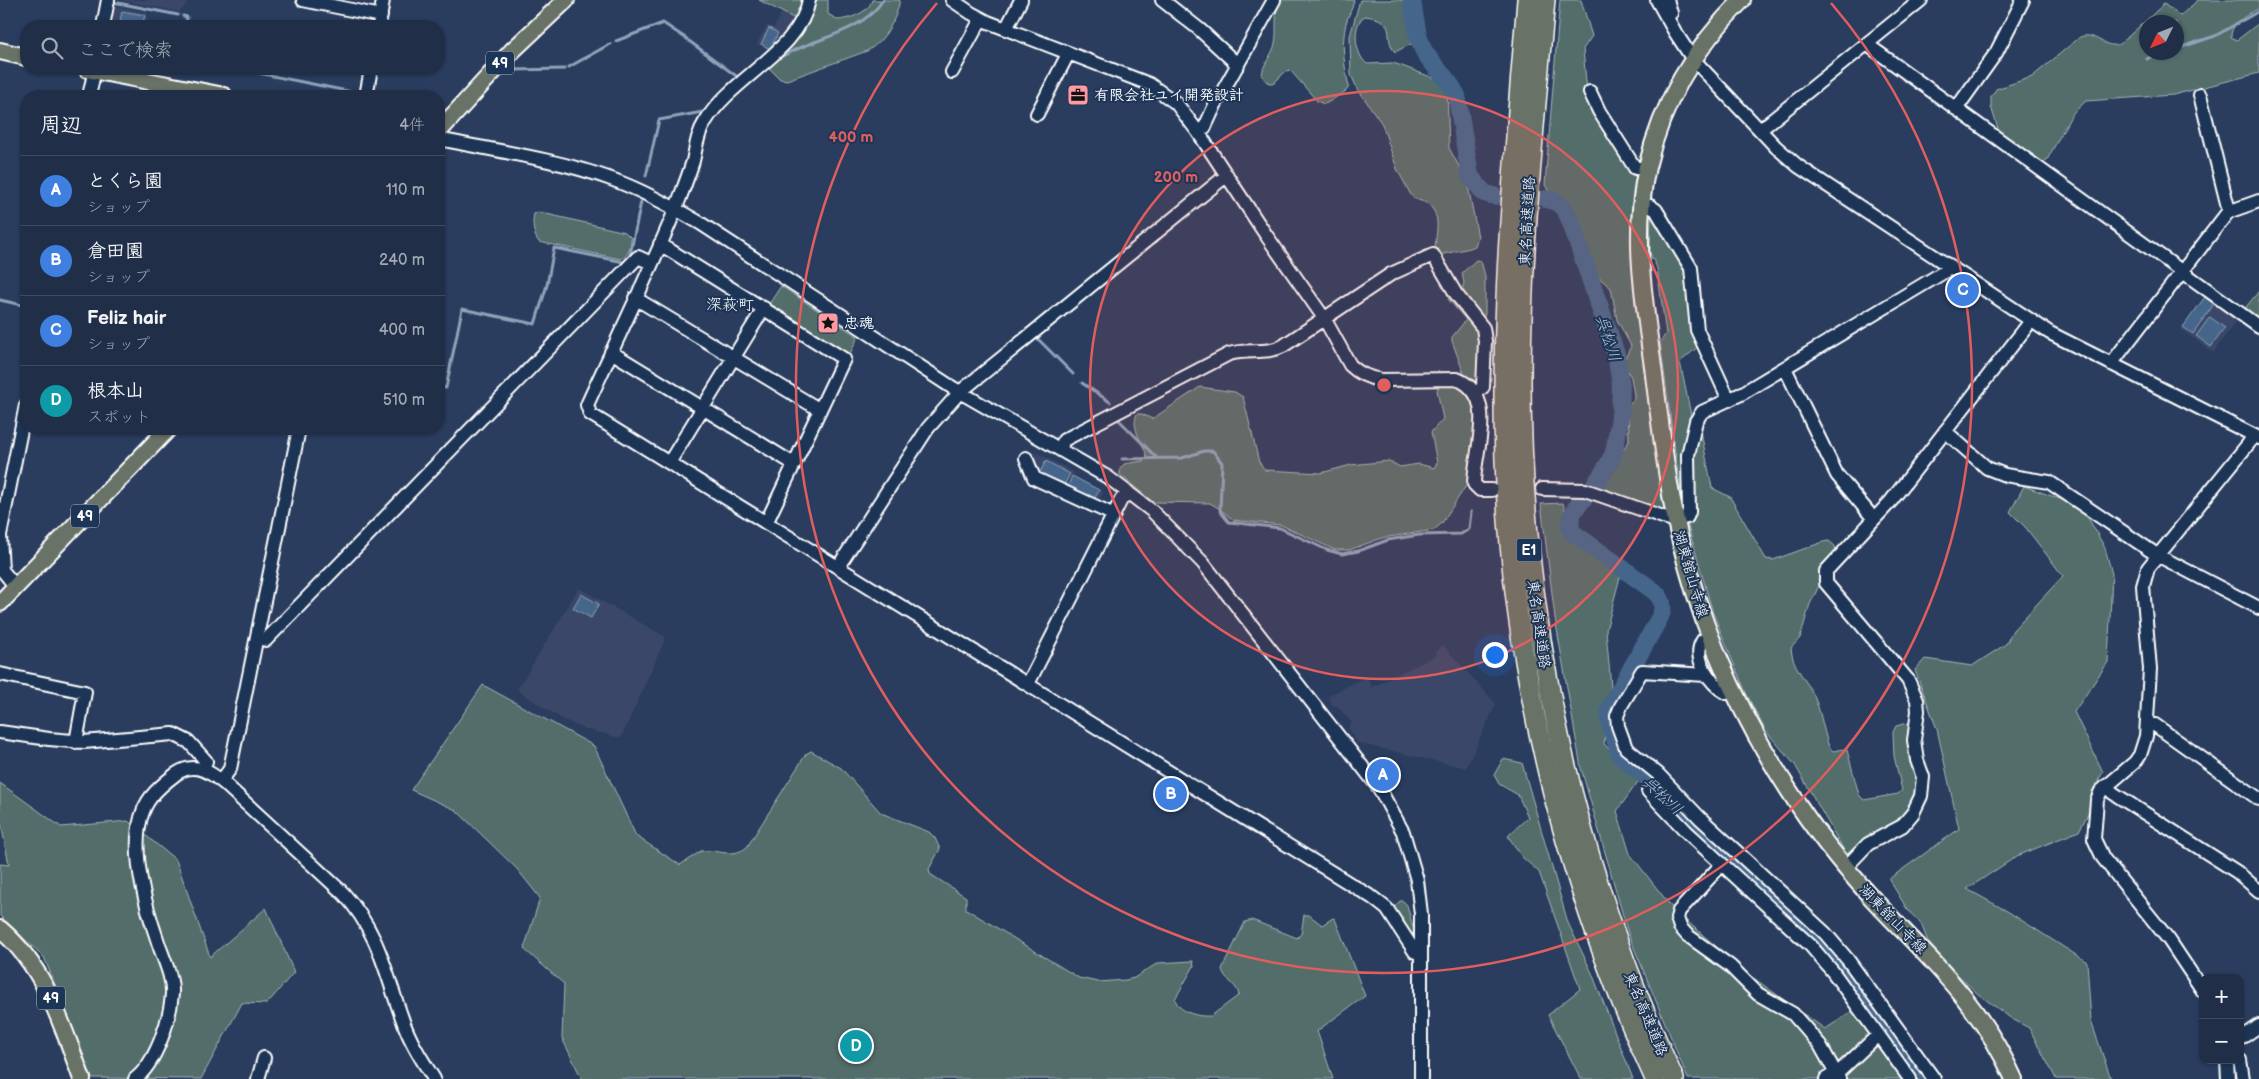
<!DOCTYPE html>
<html lang="ja">
<meta charset="utf-8">
<style>
:root{--surface:#202e47;--page:#28364e;--text:#f1f3f6;--muted:#a2a8b4;--line:#3d4a60;--accent:#ff9aa2}
body{margin:0;font-family:"Balsamiq Sans","Klee One",sans-serif;background:var(--page);color:var(--text)}
.controls{position:absolute;right:15px;bottom:15px;display:grid;overflow:hidden;border-radius:10px;box-shadow:0 1px 4px #0004}
.controls button{width:45px;height:45px;display:grid;place-items:center;padding:0;border:0;border-bottom:1px solid var(--line);background:var(--surface);color:var(--text);font:25px sans-serif}
.compass{position:absolute;left:2139px;top:15px;width:45px;height:45px;border-radius:50%;background:var(--surface);box-shadow:0 1px 4px #0004;rotate:227deg}
.you{position:absolute;left:1494px;top:654px;width:18px;height:18px;margin:-12px;border:4px solid #fff;border-radius:50%;background:#1a73e8;box-shadow:0 0 0 8px #1a73e833}
.badge{display:grid;place-items:center;width:32px;height:32px;border-radius:50%;background:var(--accent);color:#fff;font-size:16px;font-weight:700}
.pin{position:absolute;translate:-50% -50%;border:2px solid #fff;box-shadow:0 1px 5px #0006}
.list{margin:0;padding:0;list-style:none}
h2{display:flex;justify-content:space-between;align-items:center;height:65px;margin:0;padding:0 20px;font-size:21px}
h2 small{font-size:16px;font-weight:400;color:var(--muted)}
.list li{display:grid;grid-template-columns:32px 1fr auto;gap:15px;align-items:center;box-sizing:border-box;height:70px;padding:0 20px;border-top:1px solid var(--line)}
.list b{display:block;font-size:19px;white-space:nowrap}
.list p{margin:0;font-size:16px;white-space:nowrap;color:var(--muted)}
.list em{font-size:16px;font-style:normal;color:var(--muted)}
.icon{flex:none;width:28px;height:28px;fill:none;stroke:currentColor;stroke-width:2;stroke-linecap:round;stroke-linejoin:round}
.map{position:relative;flex:none;width:2259px;height:1079px;overflow:hidden}
.search{position:absolute;background:var(--surface);box-shadow:0 1px 4px #0004;left:20px;top:20px;width:425px;height:55px;display:flex;align-items:center;gap:12px;box-sizing:border-box;padding:0 18px;border-radius:20px;color:var(--muted);font-size:19px}
.panel{position:absolute;background:var(--surface);box-shadow:0 1px 4px #0004;left:20px;top:90px;width:425px;height:345px;border-radius:20px}
.map>svg:first-child{display:block}
.built{fill:#3a4768}
.green{fill:#526d6b;stroke:#a8b6b5;fill-rule:evenodd}
.water{fill:#44668a;stroke:#8fa3b9}
.lines{fill:none;stroke-linecap:round;stroke-linejoin:round}
.stream{stroke:#8fa3b9;stroke-width:3}
.river{stroke:#44668a;stroke-width:18}
.minor-casing{stroke:#fff;stroke-width:16}
.major-casing{stroke:#fff;stroke-width:20}
.highway-casing{stroke:#fff;stroke-width:22}
.minor{stroke:#1d3557;stroke-width:12}
.major{stroke:#697266;stroke-width:16}
.highway{stroke:#697266;stroke-width:19}
.ring{fill:none;stroke:#e05e5e;stroke-width:2.5}
.labels{text-anchor:middle;stroke-width:4;stroke-linejoin:round;paint-order:stroke}
.shield{fill:#1d3557;stroke:#bbc2cd;stroke-width:1}
.shield-label{font-size:14px;font-weight:bold;fill:#fff}
.poi-label{font-size:15px;font-weight:bold;fill:#fff;stroke:#1d3557;text-anchor:start}
.street-label{font-size:15px;fill:#fff;stroke:#1d3557}
.neighbourhood-label{font-size:16px;fill:#fff;stroke:#1d3557}
.water-label{font-size:16px;font-style:italic;fill:#b4c2d0;stroke:#1d3557}
.centre{fill:#e05e5e;stroke:#1d3557;stroke-width:2.5}
.ring-label{font-size:15px;text-anchor:middle;font-weight:bold;fill:#e05e5e;stroke:#1d3557;stroke-width:4;stroke-linejoin:round;paint-order:stroke}
</style>
<div class="map">
<svg width="2259" height="1079" viewBox="0 0 2259 1079">
<rect width="100%" height="100%" fill="#2a3d5f"/>
<filter id="ink" filterUnits="userSpaceOnUse"><feTurbulence type="fractalNoise" baseFrequency=".02" numOctaves="2"/><feDisplacementMap in="SourceGraphic" scale="10" xChannelSelector="R" yChannelSelector="G"/><feConvolveMatrix kernelMatrix="1 2 1 2 8 2 1 2 1" color-interpolation-filters="sRGB"/></filter>
<g filter="url(#ink)">
<!-- built -->
<path class="built" d="M121 0H189L180 12Z
M111 5 148 13 146 26H107Z
M782 12 797 20 791 28 770 50 757 44 767 25 774 28Z
M2206 294 2239 317 2213 353 2181 329Z
M1035 452 1074 472 1073 475 1103 492 1097 505 1036 476 1030 462Z
M579 588 666 637 621 738 584 729 562 719 517 690Z
M1443 645 1496 704 1466 768 1357 743 1348 727 1352 723 1336 705 1333 706 1328 696 1367 676 1372 687 1437 655 1435 653Z"/>
<!-- green -->
<path class="green" d="M759 0H805L797 20Z
M813 0H828V14L838 20C849 19 869 13 872 0H900C896 20 885 41 867 51L787 80 780 79 768 67Z
M1280 0H1354C1353 8 1348 15 1346 23 1341 45 1344 65 1349 87L1346 91 1327 103 1324 104 1317 101 1290 70 1286 71 1273 84 1267 82 1262 76C1262 64 1273 55 1275 43 1278 28 1273 15 1280 0Z
M1360 0H1408L1415 37 1413 43 1395 52C1382 37 1400 20 1365 16 1351 24 1355 55 1367 64L1393 63 1402 66 1436 79 1447 89 1449 148 1467 181 1478 237 1475 246 1470 248 1439 255 1435 250C1435 234 1443 217 1428 204 1422 200 1415 201 1411 195L1397 169 1382 124 1357 88 1351 75 1350 36Z
M1560 0H1581L1592 36 1583 49 1587 92 1637 180 1667 510 1665 511 1605 491 1600 486 1629 441 1628 407 1634 399V395L1631 377 1623 363 1631 346 1617 320 1611 288 1591 271 1587 263 1570 211C1563 201 1550 196 1545 185Z
M2198 0H2259V8C2248 15 2231 22 2231 37L2237 40 2259 23V73L2173 95 2086 101 2072 114 2047 160 2041 164 1999 132 1991 107V97L1996 89 2032 77 2080 37C2096 31 2104 50 2120 44L2164 4 2180 16ZM2146 22H2176V52H2146Z
M538 212 625 232 631 238C631 246 629 256 621 259L539 242C533 235 532 222 534 214Z
M1651 214 1685 267 1699 346 1680 362 1692 420 1683 501 1677 466 1660 342 1666 334 1657 268 1650 253Z
M1476 260 1481 261 1485 276V315L1483 317 1461 292 1464 283 1462 273Z
M781 286 858 337 848 358 767 307Z
M2259 291V323L2247 312 2246 307Z
M1450 295 1480 329 1479 383 1476 384 1464 374 1452 341V337L1466 320 1448 299Z
M1444 383 1462 386 1477 409 1469 481 1442 523 1434 530 1382 538 1349 550H1335L1281 525 1233 520 1220 509 1210 503 1153 502 1120 475V469L1124 464 1143 461 1147 457C1144 444 1130 428 1137 414H1142L1152 419 1200 387 1235 392 1243 397 1259 462 1265 470 1321 473 1351 465 1389 461 1400 467 1419 464 1434 468 1437 463 1431 432 1443 419 1437 390 1440 384Z
M1699 434 1702 437 1712 488 1730 497 1766 559 1773 560 1823 542 1829 541 1835 546 1836 552 1810 604 1800 638 1791 648C1792 665 1803 676 1811 690 1820 706 1823 729 1829 747L1833 751 1844 749 1847 750 1859 795 1864 800 1898 794 1902 790 1894 756 1893 732 1896 726 1908 723 1911 726 1920 786 1905 818 1851 855 1845 852 1795 765 1765 730 1746 693 1713 613 1688 526 1690 473Z
M2024 486 2082 507 2105 548 2112 574 2108 662 2074 712 2103 772 2092 791 2088 814 2079 831 2017 856 1967 889 2007 911 2087 962 2091 1021 2111 1079H2056L2029 1028 2012 1019 1978 994 1931 949 1921 924 1907 909 1889 879 1959 829 1937 729 1915 670 1925 659 1972 666 2006 644 2013 630 2063 576 2026 528 2010 512Z
M1563 503 1572 538 1620 577 1606 630 1611 687 1604 744 1640 779 1617 811 1630 854 1673 909 1748 974 1825 1029 1857 1009 1902 1079H1688L1628 933 1581 768 1555 618 1541 504Z
M483 685 594 746 636 836 680 865 701 851C718 849 732 859 747 847L806 754 811 751 841 768 881 813 929 832 935 838 940 849 929 869 930 874 966 897V909L1079 978 1098 982 1126 980 1134 978 1158 963 1193 961 1194 966 1175 999C1179 1013 1199 1017 1211 1016L1239 995C1237 984 1224 980 1222 969L1245 922 1252 920 1297 938 1301 934 1304 915H1309L1322 925 1333 918 1335 919 1365 996 1317 1031 1333 1079H582L562 1038 564 984 524 949 540 898 517 869 456 810 411 790Z
M1503 759 1522 763 1568 923 1592 973 1633 1079H1581L1548 1015 1580 989 1539 872 1522 857 1508 836 1528 817 1518 795 1499 784 1494 775Z
M0 783 61 827 128 821 176 860 210 957 266 908 294 972 267 1004 242 1003 201 1079 92 1078 44 957 0 916V864L9 865 0 818Z
M1400 901H1403L1407 905 1414 931 1412 935H1410L1394 910 1395 906Z"/>
<!-- water -->
<path class="water" d="M122 11 145 15 142 26H119Z
M769 28 778 33 770 49 761 44Z
M2205 297 2214 304 2193 334 2183 327Z
M2210 317 2225 328 2211 347 2196 336Z
M1046 461 1070 474 1063 487 1039 474Z
M1072 476 1099 490 1094 500 1068 486Z
M581 594 599 604 591 618 573 608Z"/>
<g class="lines">
<!-- stream -->
<path class="stream" d="M113 2 178 15
M183 16 187 17 186 26
M616 41 663 23 687 39
M689 41 739 78
M2176 49 2215 36 2259 11
M2147 59 2159 52
M774 61C808 38 860 36 883 0
M569 67 610 44
M238 69 362 94
M512 70 565 69
M369 95 376 96
M439 109 445 110
M646 176 659 120 708 111
M0 300 26 306
M1037 338 1073 374
M1082 383 1110 402
M439 387 446 388 462 309 535 324 547 285 554 248 624 262 630 255 641 202
M1119 420 1156 457
M1122 459 1182 458 1204 451H1213L1222 463 1220 511 1229 522 1280 528 1327 550 1342 554 1358 551 1388 540 1419 535 1461 534 1469 529 1471 512"/>
<!-- river -->
<path class="river" d="M1412 0C1415 17 1416 36 1424 51 1433 67 1449 78 1457 96L1470 176 1484 193 1494 196
M1546 199C1559 201 1565 208 1570 220L1616 354 1621 385 1620 417 1614 453 1605 470 1593 487
M1587 495C1577 507 1566 515 1572 532L1654 591C1663 599 1665 606 1660 617L1609 709V721L1620 755 1651 781 1694 825 1818 939 1840 966 1922 1079"/>
<!-- minor casing -->
<g class="minor-casing">
<path id="minor" d="M303 0 381 16
M809 0C800 51 732 77 705 122 697 134 696 148 693 161 688 177 682 192 676 208 649 274 617 339 587 405L590 414 1373 898 1387 909 1415 952H1421
M952 0 971 13 988 22 1149 84 1176 103 1198 132 1266 235 1324 318 1350 365C1359 374 1368 378 1381 380L1457 379C1499 396 1474 450 1474 484L1480 490H1492
M1162 0 1199 29 1238 65
M1657 0 1675 32 1692 58 1776 147 1798 166 2050 333 2259 438
M1666 16 1671 13 1667 0
M103 26 108 0
M379 26 383 0
M1006 29 1021 0
M1868 43 1872 48 2259 327
M952 72 981 19
M1590 92 1599 111 1635 168H1647
M2200 95 2229 211
M89 96 95 69
M366 96 371 69
M1956 109 1996 53 2023 0
M1037 114 1068 54
M1760 130 1921 0
M1198 132 1205 127 1216 103 1274 0
M439 139C496 151 556 159 611 179 642 190 671 206 700 223L953 388 1109 478 1152 511 1203 563 1379 788 1403 832 1417 880 1421 914V1079
M1641 206H1650L1656 210 1691 268 1697 330 1729 400
M660 244 844 359 769 517
M635 298 820 410
M611 352 794 464
M2111 364 2228 212 2259 201
M1785 368 1837 475 1874 519
M1945 431 1987 468 2005 475 2049 482 2157 555 2259 608
M1060 449 1064 440 1229 354C1247 348 1266 355 1283 346L1391 274 1433 255 1456 294 1483 328 1485 341 1483 387 1476 393
M672 458 764 308
M1026 458 1034 478 1114 515
M1542 489 1585 490 1666 518 1676 520 1687 517 1689 512 1688 455 1696 421 1702 412 1741 394 1944 272 1949 265
M838 567 928 428 960 392 1227 175
M16 587 2 570 0 535 26 405
M1711 637 1703 640C1691 658 1711 684 1726 693L1733 690
M257 638 266 640 638 257 651 263
M0 674 85 692 76 742
M1706 675 1642 671 1621 706 1617 716 1618 726 1626 748 1658 774 1700 818 1825 933 1848 960 1934 1079
M1028 684 1121 500 1128 492
M2147 724 2155 725 2259 799
M0 732 49 739 84 742 173 734 189 742 206 761 204 769
M221 781 230 769 299 429
M2106 786 2113 793 2237 872 2259 891
M1648 791 1687 832 1811 946 1833 972 1910 1079
M1722 864 1679 911 1677 918 1680 927 1687 935 1730 966 1758 994 1793 1014 1820 1045 1839 1079
M1846 867 1868 844 1902 826 1913 813 1921 796 1923 777 1917 760 1914 740 1918 711 1917 700 1908 680 1826 583V571L1891 501 2031 321
M2203 991 2169 940 2103 858 2094 839 2097 800 2101 791 2135 762 2140 755 2146 736 2150 669 2143 586 2148 568 2249 443 2253 435
M2240 1039 2259 1026
M2227 1060 2228 1079
M2240 1060 2243 1079
M135 1079C156 1063 170 1020 172 994 173 976 162 956 157 939 144 901 124 832 151 797 158 788 168 780 176 774 195 760 212 773 226 785L344 894C379 933 385 971 402 1018 409 1040 422 1060 434 1079
M258 1079 264 1058
M1826 1079 1841 1070 1878 1035"/>
</g>
<!-- major casing -->
<g class="major-casing">
<path id="major" d="M1742 0C1695 47 1662 103 1647 167 1632 235 1644 300 1653 367 1660 422 1666 476 1678 530 1699 623 1738 712 1790 792 1814 830 1842 865 1872 898 1929 959 1978 1000 2014 1079
M0 51 26 57
M87 69 224 96
M439 131 513 50 566 0
M0 603 168 429
M0 929C46 968 62 1025 82 1079"/>
</g>
<!-- highway casing -->
<g class="highway-casing">
<path id="highway" d="M1527 0C1513 173 1496 346 1508 520 1522 712 1574 904 1655 1079
M1545 0C1534 127 1521 254 1521 381 1521 623 1573 860 1674 1079"/>
</g>
<!-- minor -->
<use href="#minor" class="minor"/>
<!-- major -->
<use href="#major" class="major"/>
<!-- highway -->
<use href="#highway" class="highway"/>
</g>
</g>
<!-- distance rings -->
<circle cx="1384" cy="385" r="294" fill="#e05e5e" fill-opacity=".12"/>
<g class="ring">
<circle cx="1384" cy="385" r="294"/>
<path d="M1831 3A588 588 0 1 1 937 3"/>
</g>
<!-- icons -->
<defs>
<g id="office-square" transform="scale(1.125)"><rect x="-9" y="-9" width="18" height="18" rx="4" fill="#ff9aa2" stroke="#1d3557"/><path d="M-6-3h4V-5.5h4V-3h4V5H-6ZM-1-4.5V-3h2v-1.5ZM-6 0V1H6V0Z" fill="#111"/></g>
<g id="sight-square" transform="scale(1.125)"><rect x="-9" y="-9" width="18" height="18" rx="4" fill="#ff9aa2" stroke="#1d3557"/><path d="M0-6L1.8-2.2L6-1.7L2.9 1.2L3.7 5.4L0 3.3L-3.7 5.4L-2.9 1.2L-6-1.7L-1.8-2.2Z" fill="#111"/></g>
</defs>
<g fill-rule="evenodd">
<use href="#office-square" x="1078" y="95"/>
<use href="#sight-square" x="828" y="323"/>
</g>
<g class="labels">
<!-- shield labels -->
<g class="shield">
<rect x="486" y="51.5" width="28" height="23" rx="4"/>
<rect x="71" y="504.5" width="28" height="23" rx="4"/>
<rect x="1516.5" y="538.5" width="25" height="23" rx="4"/>
<rect x="37" y="986.5" width="28" height="23" rx="4"/>
</g>
<g class="shield-label">
<text x="500" y="68">49</text>
<text x="85" y="521">49</text>
<text x="1529" y="555">E1</text>
<text x="51" y="1003">49</text>
</g>
<!-- poi labels -->
<g class="poi-label">
<text x="1094" y="100">有限会社ユイ開発設計</text>
<text x="844" y="328">忠魂</text>
</g>
<!-- street labels -->
<g class="street-label">
<text transform="translate(1527 221) rotate(-87)" y="5">東名高速道路</text>
<text transform="translate(1691 574) rotate(74)" y="5">湖東舘山寺線</text>
<text transform="translate(1539 624) rotate(82)" y="5">東名高速道路</text>
<text transform="translate(1893 919) rotate(46)" y="5">湖東舘山寺線</text>
<text transform="translate(1646 1014) rotate(67)" y="5">東名高速道路</text>
</g>
<!-- neighbourhood labels -->
<g class="neighbourhood-label">
<text x="730" y="310">深萩町</text>
</g>
<!-- water labels -->
<g class="water-label">
<text transform="translate(1609 338) rotate(72)" y="6">呉松川</text>
<text transform="translate(1663 795) rotate(43)" y="6">呉松川</text>
</g>
</g>
<circle cx="1384" cy="385" r="8" class="centre"/>
<g class="ring-label">
<text x="851" y="142">400 m</text>
<text x="1176" y="182">200 m</text>
</g>
</svg>
<div class="controls">
<button>+</button>
<button>−</button>
</div>
<svg class="compass" viewBox="-18 -18 36 36"><path d="M0-13l5 13h-10z" fill="#e53935"/><path d="M0 13l5-13h-10z" fill="#a2a8b4"/></svg>
<div class="you"></div>
<div class="pin badge" style="left:1383px;top:775px;background:#3f7fe0">A</div>
<div class="pin badge" style="left:1171px;top:794px;background:#3f7fe0">B</div>
<div class="pin badge" style="left:1963px;top:290px;background:#3f7fe0">C</div>
<div class="pin badge" style="left:856px;top:1046px;background:#0f9aa8">D</div>
<div class="search"><svg class="icon" aria-label="search" viewBox="0 0 24 24"><circle cx="10" cy="10" r="6"/><path d="M15 15l6 6"/></svg>ここで検索</div>
<section class="panel">
<h2>周辺<small>4件</small></h2>
<ul class="list">
<li><span class="badge" style="background:#3f7fe0">A</span><div><b>とくら園</b><p>ショップ</p></div><em>110 m</em></li>
<li><span class="badge" style="background:#3f7fe0">B</span><div><b>倉田園</b><p>ショップ</p></div><em>240 m</em></li>
<li><span class="badge" style="background:#3f7fe0">C</span><div><b>Feliz hair</b><p>ショップ</p></div><em>400 m</em></li>
<li><span class="badge" style="background:#0f9aa8">D</span><div><b>根本山</b><p>スポット</p></div><em>510 m</em></li>
</ul>
</section>
</div>
